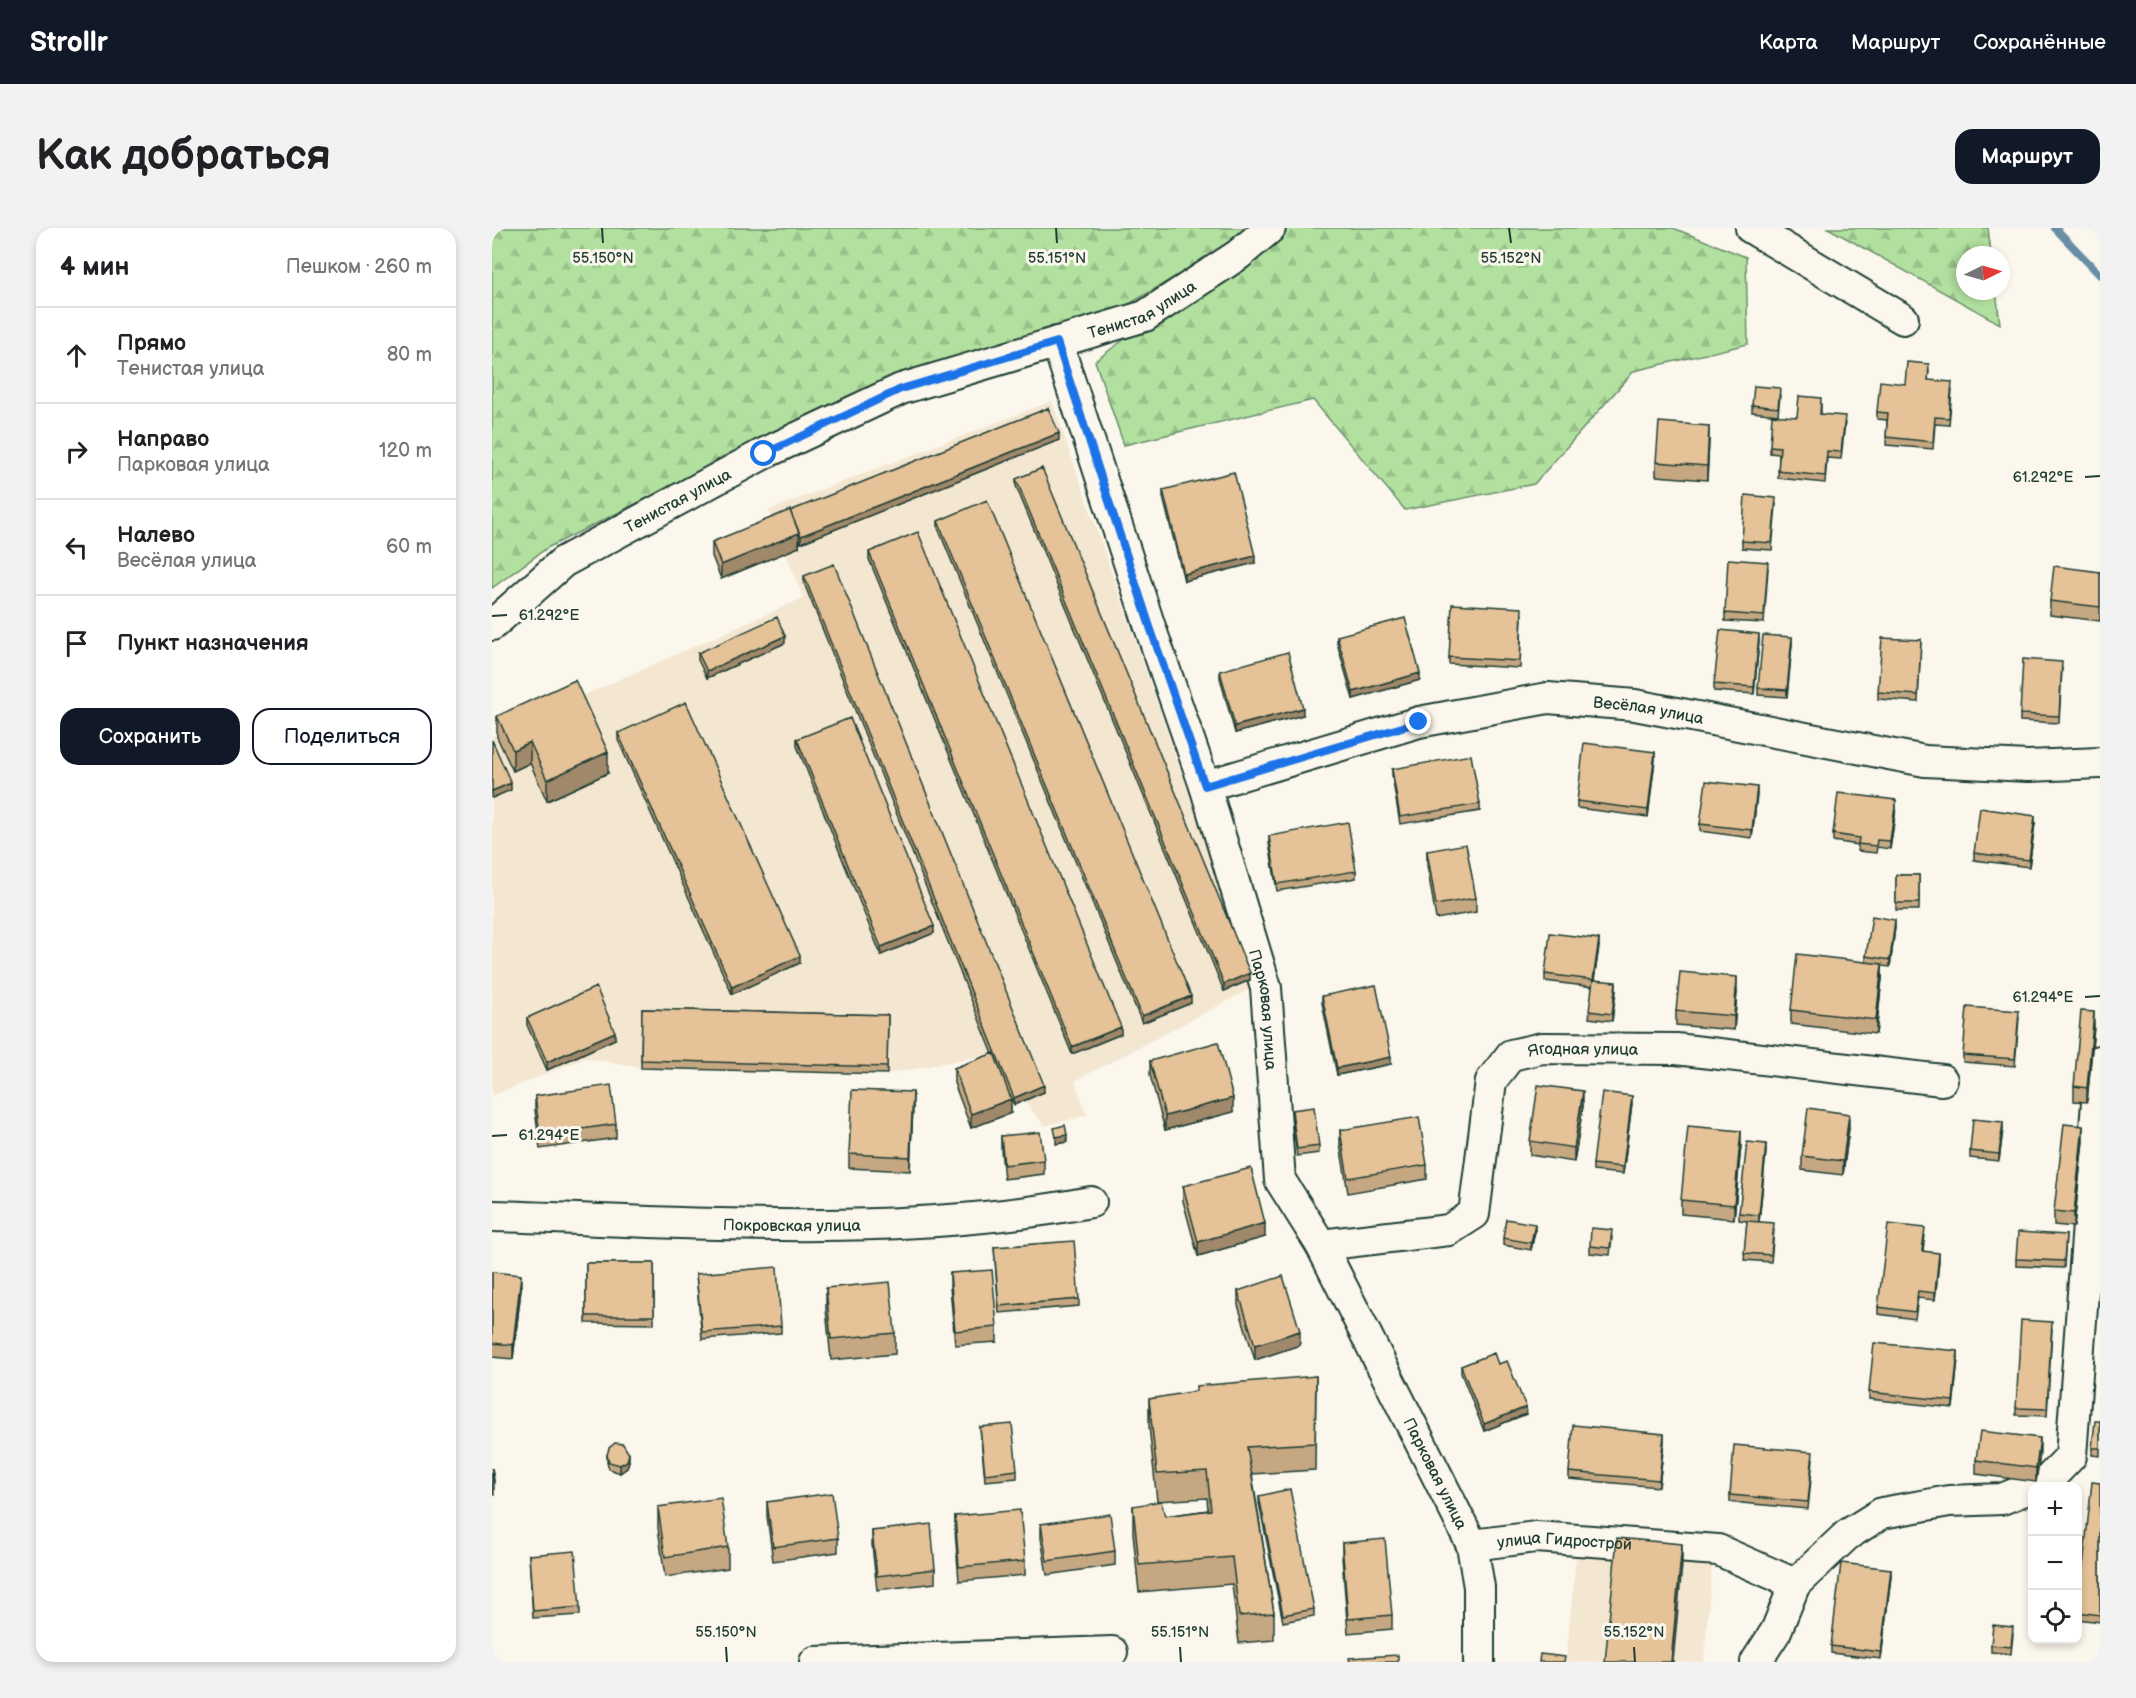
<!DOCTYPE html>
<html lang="ru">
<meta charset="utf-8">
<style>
:root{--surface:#fff;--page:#f2f2f2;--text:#202124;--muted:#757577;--line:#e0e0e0;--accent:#111827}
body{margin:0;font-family:"Balsamiq Sans",sans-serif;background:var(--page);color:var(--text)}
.controls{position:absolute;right:18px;bottom:18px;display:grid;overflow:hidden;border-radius:12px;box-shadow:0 3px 9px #0003}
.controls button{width:54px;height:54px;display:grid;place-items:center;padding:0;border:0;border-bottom:2px solid var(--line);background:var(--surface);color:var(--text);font:30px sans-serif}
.compass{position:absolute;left:1464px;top:18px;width:54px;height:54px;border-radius:50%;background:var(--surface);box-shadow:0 3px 9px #0003;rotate:85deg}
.stop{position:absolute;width:18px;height:18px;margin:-14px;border:4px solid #1a73e8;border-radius:50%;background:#fff}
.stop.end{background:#1a73e8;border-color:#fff;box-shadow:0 2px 6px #0008}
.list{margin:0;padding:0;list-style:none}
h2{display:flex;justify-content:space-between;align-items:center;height:78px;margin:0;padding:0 24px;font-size:26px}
h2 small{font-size:20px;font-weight:400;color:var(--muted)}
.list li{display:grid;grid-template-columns:39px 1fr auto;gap:18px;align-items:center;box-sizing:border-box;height:96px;padding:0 24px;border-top:2px solid var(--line)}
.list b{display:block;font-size:22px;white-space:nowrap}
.list p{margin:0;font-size:20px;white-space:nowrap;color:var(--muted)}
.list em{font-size:20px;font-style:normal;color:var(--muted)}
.actions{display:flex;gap:12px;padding:18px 24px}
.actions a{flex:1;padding:14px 0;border:2px solid var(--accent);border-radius:18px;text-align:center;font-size:21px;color:var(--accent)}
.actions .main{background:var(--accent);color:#fff}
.icon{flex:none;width:33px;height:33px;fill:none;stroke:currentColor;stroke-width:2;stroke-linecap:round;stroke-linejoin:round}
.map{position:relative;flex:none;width:1608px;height:1434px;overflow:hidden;border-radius:18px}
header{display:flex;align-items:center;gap:36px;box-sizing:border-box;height:84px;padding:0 30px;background:var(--accent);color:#fff}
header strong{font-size:28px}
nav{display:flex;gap:33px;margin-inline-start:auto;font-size:21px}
.intro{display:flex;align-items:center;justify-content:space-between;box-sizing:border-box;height:144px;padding:0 36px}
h1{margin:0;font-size:42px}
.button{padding:15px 27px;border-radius:18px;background:var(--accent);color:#fff;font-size:21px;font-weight:700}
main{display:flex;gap:36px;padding:0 36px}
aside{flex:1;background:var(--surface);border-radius:18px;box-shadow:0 3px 9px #0003}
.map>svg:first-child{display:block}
.built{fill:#f4e7d2}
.forest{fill:url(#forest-firs);stroke:#688e6a;stroke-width:1.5}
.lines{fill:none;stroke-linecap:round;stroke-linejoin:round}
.stream{stroke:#678ea5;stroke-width:8}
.minor-casing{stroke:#1f3d34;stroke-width:34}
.minor{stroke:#fbf7ec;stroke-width:30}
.wall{fill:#c5a782;stroke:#1f3d34;stroke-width:1.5}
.shaded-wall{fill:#a0886a;stroke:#1f3d34;stroke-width:1.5}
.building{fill:#e5c297;stroke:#1f3d34;stroke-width:1.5}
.route{stroke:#1a73e8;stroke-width:8}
.ticks{fill:none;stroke:#1f3d34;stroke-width:2}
.labels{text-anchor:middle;stroke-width:6;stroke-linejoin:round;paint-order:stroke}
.street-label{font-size:16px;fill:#1f3d34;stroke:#fbf7ec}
.ticks-label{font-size:15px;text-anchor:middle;fill:#1f3d34;stroke:#fbf7ec;stroke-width:6;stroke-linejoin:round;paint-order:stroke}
</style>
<header>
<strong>Strollr</strong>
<nav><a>Карта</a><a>Маршрут</a><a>Сохранённые</a></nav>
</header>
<div class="intro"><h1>Как добраться</h1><a class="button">Маршрут</a></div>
<main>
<aside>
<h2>4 мин<small>Пешком · 260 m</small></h2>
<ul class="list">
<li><svg class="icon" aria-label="ahead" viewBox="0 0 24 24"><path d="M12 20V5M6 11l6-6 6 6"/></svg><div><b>Прямо</b><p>Тенистая улица</p></div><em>80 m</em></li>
<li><svg class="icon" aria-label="right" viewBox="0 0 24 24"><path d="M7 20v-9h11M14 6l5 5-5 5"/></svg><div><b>Направо</b><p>Парковая улица</p></div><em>120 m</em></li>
<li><svg class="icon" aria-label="left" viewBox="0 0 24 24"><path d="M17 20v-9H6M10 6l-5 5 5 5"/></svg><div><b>Налево</b><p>Весёлая улица</p></div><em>60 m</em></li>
<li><svg class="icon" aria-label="arrive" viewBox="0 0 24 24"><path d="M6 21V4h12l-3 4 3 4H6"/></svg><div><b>Пункт назначения</b></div></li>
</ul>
<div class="actions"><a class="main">Сохранить</a><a>Поделиться</a></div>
</aside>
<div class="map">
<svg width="1608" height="1434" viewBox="0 0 1608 1434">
<defs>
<pattern id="forest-firs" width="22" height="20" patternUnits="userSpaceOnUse" patternTransform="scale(1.5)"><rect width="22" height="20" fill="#b2e09f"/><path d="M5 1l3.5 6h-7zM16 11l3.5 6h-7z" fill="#99c18a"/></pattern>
</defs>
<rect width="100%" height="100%" fill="#fbf7ec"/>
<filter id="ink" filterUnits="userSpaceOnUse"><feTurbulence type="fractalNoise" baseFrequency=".0167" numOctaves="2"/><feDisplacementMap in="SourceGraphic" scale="12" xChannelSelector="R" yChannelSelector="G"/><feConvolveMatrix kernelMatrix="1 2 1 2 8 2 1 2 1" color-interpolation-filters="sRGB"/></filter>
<g filter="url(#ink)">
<!-- built -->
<path class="built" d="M560 173 764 758 583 853 595 887 553 898 494 827 395 846 149 840 93 830 0 868V508L311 370 277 282Z
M1085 1318 1221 1328 1212 1434H1074Z"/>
<!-- forest -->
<path class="forest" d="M0 0H759L745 12 634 78 399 149 55 320 0 360Z
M778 0H1181L1254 29 1256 116 1142 143 1042 256 913 282 821 172 632 217 603 133 746 27Z
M1336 0H1496L1499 27H1473V63H1504L1508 96Z"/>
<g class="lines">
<!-- stream -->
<path class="stream" d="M1563 0 1608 47"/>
<!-- minor casing -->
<g class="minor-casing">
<g id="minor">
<path d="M1259 0 1411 91"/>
<path id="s1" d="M565 114 658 399 713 558 774 760 788 952 829 1017 980 1317 987 1359V1434"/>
<path id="s2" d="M0 397 71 334 271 226 409 161 653 88 746 27 778 0"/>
<path id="s3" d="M713 558 927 494 1056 470 1143 477 1433 533 1536 538 1608 535"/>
<path id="s4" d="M0 988C199 994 402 1011 599 974"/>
<path id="s5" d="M829 1017 957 1002 982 986 999 853 1019 827 1050 820 1184 821 1450 852"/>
<path d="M1542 1258 1555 1253 1579 1228 1608 833"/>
<path id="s6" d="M980 1317 1044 1309 1226 1322 1303 1356"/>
<path d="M323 1434 620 1424"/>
<path d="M1264 1434 1284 1403 1303 1356 1355 1307 1390 1285 1457 1273 1510 1271 1540 1259"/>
</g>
</g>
<!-- minor -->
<use href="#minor" class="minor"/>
</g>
<!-- wall -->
<path class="wall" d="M1437 143 1436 152 1460 162 1457 197 1443 196 1441 221 1394 217 1395 192 1385 191V184L1413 156Z
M1288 167 1286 187 1260 184V177Z
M1329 177V186L1353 195 1349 231 1335 230 1333 255 1286 250 1287 226 1278 225V218L1305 189Z
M567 212 309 315 307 311V319L229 351 220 328V314L298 284Z
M1217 212 1215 252 1164 248V234Z
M524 251 758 752 732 763 524 258Z
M671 262 763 335 692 353 671 269Z
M1284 277 1280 322 1250 320V313Z
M446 293 699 775 650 795 446 300Z
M377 324 629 806 580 826 377 331Z
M1276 341 1272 395 1233 393V385Z
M1608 344V393L1558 387V373Z
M312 348 552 864 522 877 518 867 519 885 479 900 462 855V840L501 826 312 355Z
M1030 387 1028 440 957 436V429Z
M845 408 928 452 861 471 845 415Z
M1429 412 1426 474 1386 471V464Z
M1267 413 1262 466 1222 463V456Z
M293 415 215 450 206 432V425Z
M1300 416 1295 469 1266 467V460Z
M1570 441 1567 495 1528 493V486Z
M728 443 811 487 743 505 728 450Z
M5 488 116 545 55 573 38 535 21 543 5 509Z
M126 505 308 735 240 766 126 512Z
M305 511 442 705 389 727 305 518Z
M1163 531 1156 589 1085 580V573Z
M900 541 988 576V583L908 596 900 548Z
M1265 566 1260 610 1208 603V596Z
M1404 580 1398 621 1385 619 1384 625 1366 623V617L1341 613V606Z
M1543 595 1537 639 1482 632V625Z
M777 608 864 643V650L785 663 777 615Z
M935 623 984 670V684L944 691 935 637Z
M1404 647H1427V682H1404Z
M1403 699 1398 739 1390 738V750L1384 806 1299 796V782L1374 734V728Z
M1107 718 1102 752 1124 762 1120 793 1097 790 1101 759 1053 753V746Z
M1245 763 1242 802 1184 797V783Z
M830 768 899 836 845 847 830 775Z
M150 781 396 787 395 846 149 840Z
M35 790 123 811 55 842 35 797Z
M1527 790 1523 838 1471 834V827Z
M1602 798 1595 874 1582 873V858Z
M658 833 741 884 673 902 658 847Z
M43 868 124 896V910L48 921 43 882Z
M1140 875 1131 946 1101 943V936Z
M421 878 418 943 357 940V926Z
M1091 878 1082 934 1038 927V913Z
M800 882 827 918V925L805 928 800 889Z
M1357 900 1351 947 1310 942V928Z
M1511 901 1507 933 1478 930V923Z
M848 902 935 937V951L856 965 848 916Z
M509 908 552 932V946L512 951 509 922Z
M1591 912 1582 999 1562 997V983Z
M1249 917 1242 991 1189 986V972Z
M1274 923 1267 994 1282 1002 1279 1034 1252 1032 1255 993 1247 992V985Z
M691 958 773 1009 706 1028 691 973Z
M1043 1003 1039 1022 1011 1017V1010Z
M1433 1007 1431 1023 1447 1032 1443 1072 1426 1070 1423 1091 1386 1086V1079Z
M1574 1007 1572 1040 1524 1038V1031Z
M1120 1009 1118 1027 1098 1025V1018Z
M502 1019 587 1071V1078L507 1085Z
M94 1035H162V1096L94 1095Z
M0 1044 29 1061 21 1131 0 1129Z
M458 1045 505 1099V1114L463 1117 458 1059Z
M204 1046 289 1098V1105L210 1111Z
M334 1060 403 1105V1126L339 1132 334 1081Z
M746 1063 808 1117 763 1132 746 1077Z
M1560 1101 1555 1188 1524 1187V1180Z
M1466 1130 1461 1180 1377 1171V1164Z
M1006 1136 1034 1186 992 1203 969 1145V1138Z
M824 1148 823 1242 760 1246 782 1385V1412L747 1415 740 1356 647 1364 641 1305V1278L673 1288 716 1282 715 1270 665 1273 657 1198V1171Z
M1608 1193V1228L1600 1227V1220Z
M488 1199 525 1242V1250L493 1253Z
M1172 1213 1167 1259 1077 1251V1244Z
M1548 1225 1544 1254 1484 1246V1232Z
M115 1227 137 1233 135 1240 128 1245 117 1241 115 1234Z
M1321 1231 1316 1281 1238 1274V1267Z
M0 1240 2 1253V1267H0Z
M1608 1255V1394L1586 1391V1378Z
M767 1268 822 1381V1388L791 1394 767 1275Z
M275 1274 346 1310V1324L281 1333 275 1288Z
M166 1279 236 1319V1340L173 1349 166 1300Z
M463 1288 533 1333V1347L467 1353 463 1302Z
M549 1296 623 1323V1337L555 1347 549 1310Z
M380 1303 443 1341V1355L385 1362 380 1317Z
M850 1315 900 1387V1401L856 1405 850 1329Z
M37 1327 88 1379V1387L41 1390Z
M1399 1348 1389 1431 1339 1425V1418Z
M1521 1406 1519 1426 1499 1424V1417Z"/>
<!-- shaded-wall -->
<path class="shaded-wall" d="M1217 198V212L1215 252V238Z
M567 205V212L309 315V308Z
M307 305V319L229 351V337Z
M763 328V335L692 353V346Z
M1267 406V413L1262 466V459Z
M293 408V415L215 450V443Z
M1300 409V416L1295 469V462Z
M928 445V452L861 471V464Z
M811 480V487L743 505V498Z
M38 514V535L21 543V522Z
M116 524V545L55 573V552Z
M1163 524V531L1156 589V582Z
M19 555V562L0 570V563Z
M1265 559V566L1260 610V602Z
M1404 572V580L1398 621V613Z
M1543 588V595L1537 639V632Z
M1403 692V699L1398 739V732Z
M442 698V705L389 727V719Z
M1107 711V718L1101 759V752Z
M308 728V735L240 766V759Z
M1390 736V750L1384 806V792Z
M758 745V752L732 763V756Z
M1245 749V763L1242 802V788Z
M1124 754V762L1120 793V786Z
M699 768V775L650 795V788Z
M1602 784V798L1595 874V860Z
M629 799V806L580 826V819Z
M123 804V811L55 842V834Z
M899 829V836L845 847V840Z
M552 857V864L522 877V870Z
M1091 863V878L1082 934V920Z
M421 864V878L418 943V929Z
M1140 868V875L1131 946V939Z
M741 870V884L673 902V888Z
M519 871V885L479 900V886Z
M1357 886V900L1351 947V933Z
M1511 894V901L1507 933V926Z
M1591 898V912L1582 999V985Z
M1249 903V917L1242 991V977Z
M575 907V914L564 916V909Z
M1274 916V923L1267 994V987Z
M773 995V1009L706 1028V1014Z
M1043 996V1003L1039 1022V1015Z
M1447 1025V1032L1443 1072V1065Z
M29 1047V1061L21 1131V1117Z
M808 1103V1117L763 1132V1117Z
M1466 1123V1130L1461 1180V1173Z
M1034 1179V1186L992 1203V1196Z
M1172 1206V1213L1167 1259V1252Z
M1548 1210V1225L1544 1254V1240Z
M137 1226V1233L135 1240 128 1245V1237Z
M1190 1316V1337L1181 1434H1179Z
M1399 1341V1348L1389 1431V1424Z"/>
<!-- building -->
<path class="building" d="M1415 134 1437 136 1436 152 1460 154 1457 190 1443 189 1441 214 1394 209 1396 185 1385 184 1388 153 1413 156Z
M1262 158 1288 160 1286 180 1260 177Z
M1307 168 1329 170 1328 186 1353 188 1349 224 1335 223 1333 248 1286 243 1288 219 1278 218 1280 187 1305 189Z
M556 180 567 205 309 308 298 283Z
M1167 194 1217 198 1215 238 1164 234Z
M550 240 758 745 732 756 524 251Z
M742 244 763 328 692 346 671 262Z
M1253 267 1284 270 1280 315 1250 313Z
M495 272 699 768 650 788 446 293Z
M298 282 307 305 229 337 220 314Z
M426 304 629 799 580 819 377 324Z
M1236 331 1276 334 1272 388 1233 385Z
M342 336 552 857 522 870 312 348Z
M1562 338 1608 344V379L1558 373Z
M960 376 1030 380 1028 433 957 429Z
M285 389 293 408 215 443 206 425Z
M913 390 928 445 861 464 845 408Z
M1228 402 1267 406 1262 459 1222 456Z
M1271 407 1300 409 1295 462 1266 460Z
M1390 410 1429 412 1426 467 1386 464Z
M796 424 811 480 743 498 728 443Z
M1531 431 1570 434 1567 488 1528 486Z
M83 452 116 524 55 552 38 514 21 522 5 488Z
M194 474 308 728 240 759 126 505Z
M358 490 442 698 389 719 305 511Z
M0 512 19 555 0 563Z
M1092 515 1163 524 1156 582 1085 573Z
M979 527 988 576 908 589 900 541Z
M1214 553 1265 559 1260 602 1208 596Z
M1346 565 1404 572 1398 613 1385 612 1384 618 1366 616 1367 610 1341 606Z
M1488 580 1543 588 1537 632 1482 625Z
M856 594 864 643 785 656 777 608Z
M974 616 984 670 944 677 935 623Z
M1404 647H1427V675H1404Z
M1380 688 1403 692 1398 732 1374 728Z
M1058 705 1107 711 1101 752 1053 746Z
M1305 726 1390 736 1384 792 1299 782Z
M1188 744 1245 749 1242 788 1184 783Z
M1101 752 1124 754 1120 786 1097 783Z
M884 757 899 829 845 840 830 768Z
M104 759 123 804 55 834 35 790Z
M1475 779 1527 783 1523 831 1471 827Z
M150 781 396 787 395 839 149 832Z
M1589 783 1602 784 1595 860 1582 858Z
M726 814 741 870 673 888 658 833Z
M502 825 519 871 479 886 462 840Z
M119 857 124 896 48 907 43 868Z
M1046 857 1091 863 1082 920 1038 913Z
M360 862 421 864 418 929 357 926Z
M1110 864 1140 868 1131 939 1101 936Z
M822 879 827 918 805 921 800 882Z
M1316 880 1357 886 1351 933 1310 928Z
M927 889 935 937 856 950 848 902Z
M1481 891 1511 894 1507 926 1478 923Z
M1572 896 1591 898 1582 985 1562 983Z
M573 897 575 907 564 909 562 900Z
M1196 898 1249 903 1242 977 1189 972Z
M548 904 552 932 512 937 509 908Z
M1255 914 1274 916 1267 987 1247 985Z
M759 940 773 995 706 1014 691 958Z
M1014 991 1043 996 1039 1015 1011 1010Z
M1255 993 1282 995 1279 1027 1252 1025Z
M1396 996 1433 1000 1430 1023 1447 1025 1443 1065 1426 1063 1423 1084 1386 1079Z
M1099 1000 1120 1002 1118 1020 1098 1018Z
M1526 1004 1574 1007 1572 1033 1524 1031Z
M582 1013 587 1071 507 1078 502 1019Z
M94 1035H162V1088H94Z
M285 1039 289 1098 210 1104 204 1046Z
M500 1042 505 1099 463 1103 458 1045Z
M0 1044 29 1047 21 1117 0 1115Z
M791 1048 808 1103 763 1117 746 1063Z
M398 1054 403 1105 339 1111 334 1060Z
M1529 1092 1560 1094 1555 1181 1524 1180Z
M1382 1115 1466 1123 1461 1173 1377 1164Z
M1002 1125 1006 1136 1015 1133 1034 1179 992 1196 969 1138Z
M824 1148 823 1215 755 1219 782 1385 747 1388 740 1329 647 1337 641 1278 669 1273 673 1288 719 1282 715 1243 665 1246 657 1171 704 1163V1158Z
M1603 1193H1608V1220H1600Z
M520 1196 525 1242 493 1246 488 1199Z
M1081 1197 1172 1206 1167 1252 1077 1244Z
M1488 1203 1548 1210 1544 1240 1484 1232Z
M123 1215 131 1216 137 1226 135 1233 128 1237 117 1234 115 1227 117 1220Z
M1242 1217 1321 1224 1316 1274 1238 1267Z
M0 1240 2 1253H0Z
M1600 1254 1608 1255V1387L1586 1384Z
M798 1261 822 1381 791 1387 767 1268Z
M340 1265 346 1310 281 1319 275 1274Z
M229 1270 236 1319 173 1329 166 1279Z
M528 1282 533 1333 467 1339 463 1288Z
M618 1286 623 1323 555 1333 549 1296Z
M439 1296 443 1341 385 1348 380 1303Z
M1125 1310 1190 1316 1179 1434H1113Z
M893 1311 900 1387 856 1391 850 1315Z
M83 1323 88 1379 41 1383 37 1327Z
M1349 1335 1399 1341 1389 1424 1339 1418Z
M1501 1397 1521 1399 1519 1419 1499 1417Z
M1048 1426 1073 1429 1072 1434H1047Z
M906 1427V1434H858L857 1430Z"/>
</g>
<g class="lines" filter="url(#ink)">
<!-- route -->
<path class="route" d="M272 226 409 161 565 114 658 399 713 558 927 494"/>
</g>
<!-- ticks -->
<path class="ticks" d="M110 0 111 15M564 0 565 15M1017 0 1019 15M1593 249 1608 248M0 388 15 387M1593 769 1608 768M0 908 15 907M234 1419 235 1434M688 1419 689 1434M1142 1419 1143 1434"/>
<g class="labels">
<!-- street labels -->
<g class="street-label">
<text dy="6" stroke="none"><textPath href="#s2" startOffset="729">Тенистая улица</textPath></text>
<text dy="6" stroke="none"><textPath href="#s2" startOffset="225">Тенистая улица</textPath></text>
<text dy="6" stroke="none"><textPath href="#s3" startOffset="456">Весёлая улица</textPath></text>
<text dy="6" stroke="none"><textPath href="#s1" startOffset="700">Парковая улица</textPath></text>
<text dy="6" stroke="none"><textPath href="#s5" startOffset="398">Ягодная улица</textPath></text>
<text dy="6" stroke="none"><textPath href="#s4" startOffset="300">Покровская улица</textPath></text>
<text dy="6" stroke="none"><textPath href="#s1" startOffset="1204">Парковая улица</textPath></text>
<text dy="6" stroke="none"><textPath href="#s6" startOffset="93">улица Гидрострой</textPath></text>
</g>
</g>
<g class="ticks-label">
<text x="111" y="35">55.150°N</text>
<text x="565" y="35">55.151°N</text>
<text x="1019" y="35">55.152°N</text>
<text x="1551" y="254">61.292°E</text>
<text x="57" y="392">61.292°E</text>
<text x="1551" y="774">61.294°E</text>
<text x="57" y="912">61.294°E</text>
<text x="234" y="1409">55.150°N</text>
<text x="688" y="1409">55.151°N</text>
<text x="1142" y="1409">55.152°N</text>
</g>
</svg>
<div class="controls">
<button>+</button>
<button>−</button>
<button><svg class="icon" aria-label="locate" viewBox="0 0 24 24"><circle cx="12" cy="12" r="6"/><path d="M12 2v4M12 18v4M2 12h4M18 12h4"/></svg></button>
</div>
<svg class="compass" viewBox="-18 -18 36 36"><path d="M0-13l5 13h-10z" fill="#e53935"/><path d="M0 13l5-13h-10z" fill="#757577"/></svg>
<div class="stop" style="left:272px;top:226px"></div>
<div class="stop end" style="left:927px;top:494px"></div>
</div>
</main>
